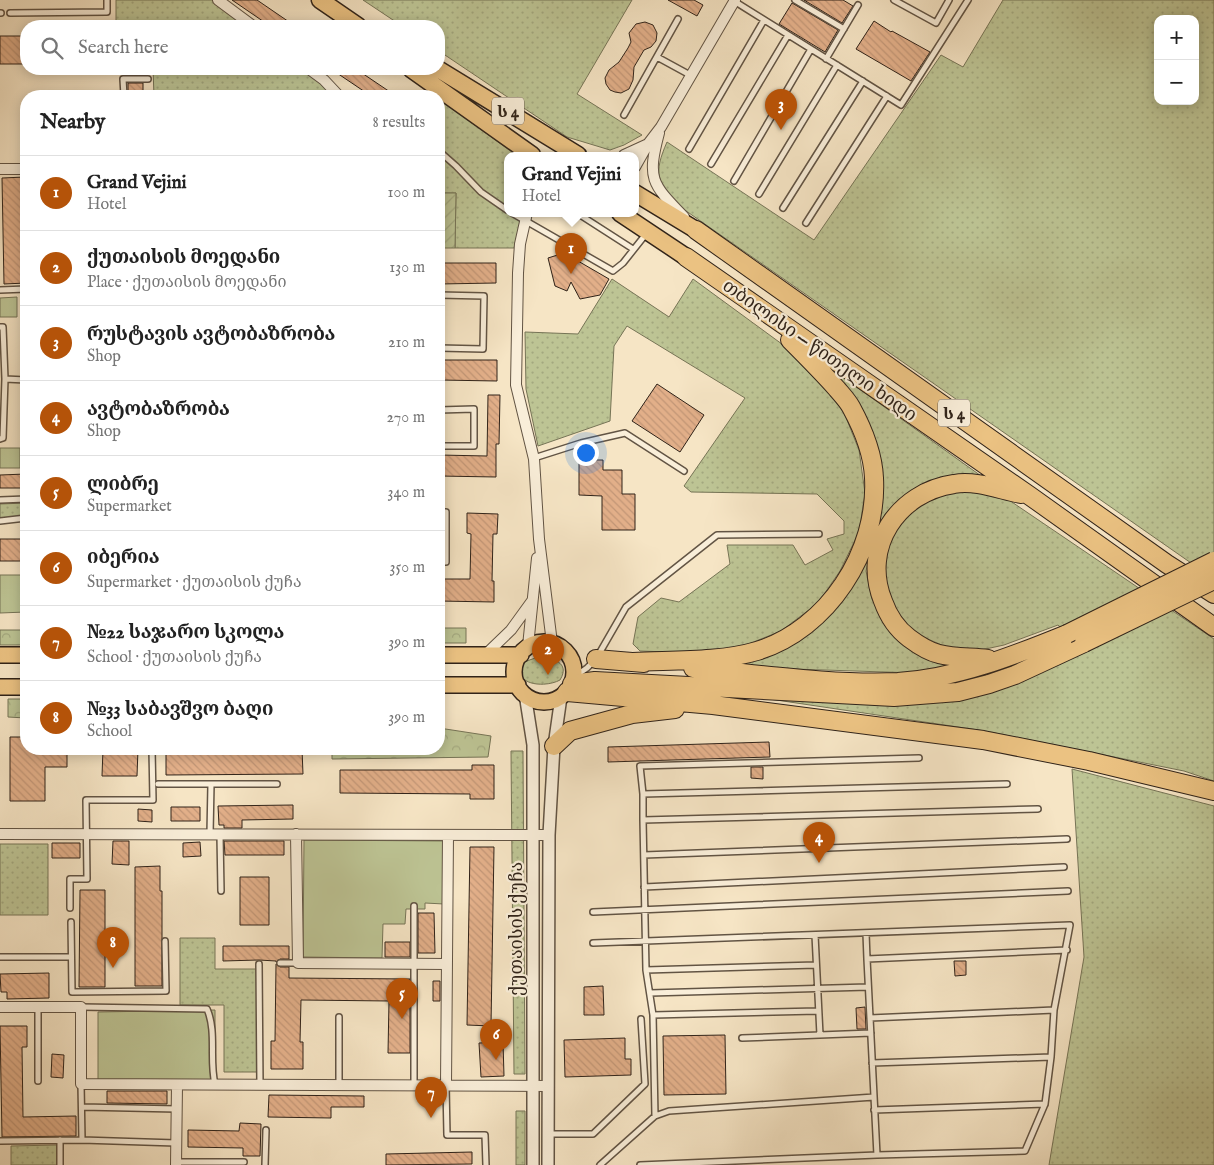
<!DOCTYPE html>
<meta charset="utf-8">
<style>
:root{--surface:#fff;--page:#f6f6f6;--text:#222;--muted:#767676;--line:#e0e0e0;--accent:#b45309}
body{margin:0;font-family:"IM FELL English","Noto Serif Georgian",serif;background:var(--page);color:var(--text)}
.controls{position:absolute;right:15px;top:15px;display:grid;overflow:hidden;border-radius:10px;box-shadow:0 2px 12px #0003}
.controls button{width:45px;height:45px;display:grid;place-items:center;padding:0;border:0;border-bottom:1px solid var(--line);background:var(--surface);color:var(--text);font:25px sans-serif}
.you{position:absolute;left:585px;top:452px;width:18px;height:18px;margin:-12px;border:4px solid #fff;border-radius:50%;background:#1a73e8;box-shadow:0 0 0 8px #1a73e833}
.badge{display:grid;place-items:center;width:32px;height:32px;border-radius:50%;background:var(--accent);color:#fff;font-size:16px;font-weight:700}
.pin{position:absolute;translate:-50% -41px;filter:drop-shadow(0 1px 2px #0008)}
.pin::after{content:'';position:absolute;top:26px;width:18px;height:15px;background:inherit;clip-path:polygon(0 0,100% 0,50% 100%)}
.popup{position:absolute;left:504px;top:152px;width:135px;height:65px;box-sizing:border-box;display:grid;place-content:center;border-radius:10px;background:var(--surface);filter:drop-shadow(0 1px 4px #0005);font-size:16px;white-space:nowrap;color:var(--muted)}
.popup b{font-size:19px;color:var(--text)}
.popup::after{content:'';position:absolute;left:50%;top:100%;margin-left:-10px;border:10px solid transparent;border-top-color:var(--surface)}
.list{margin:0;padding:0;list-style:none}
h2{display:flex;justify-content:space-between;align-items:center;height:65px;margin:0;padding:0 20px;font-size:21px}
h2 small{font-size:16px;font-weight:400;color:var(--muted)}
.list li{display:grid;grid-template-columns:32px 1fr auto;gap:15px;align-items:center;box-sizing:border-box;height:75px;padding:0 20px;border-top:1px solid var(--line)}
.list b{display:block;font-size:19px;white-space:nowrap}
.list p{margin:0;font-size:16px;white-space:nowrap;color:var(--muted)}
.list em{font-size:16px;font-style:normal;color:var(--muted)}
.icon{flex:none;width:28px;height:28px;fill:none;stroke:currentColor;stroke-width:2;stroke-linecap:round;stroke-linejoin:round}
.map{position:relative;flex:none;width:1214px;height:1165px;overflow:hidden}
.search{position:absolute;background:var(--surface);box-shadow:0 2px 12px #0003;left:20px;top:20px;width:425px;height:55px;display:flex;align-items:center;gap:12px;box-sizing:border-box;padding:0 18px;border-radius:20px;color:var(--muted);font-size:19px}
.panel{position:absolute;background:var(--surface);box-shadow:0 2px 12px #0003;left:20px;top:90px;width:425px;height:665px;border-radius:20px}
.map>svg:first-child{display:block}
.grass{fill:url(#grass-dots);stroke:#767456;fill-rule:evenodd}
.forest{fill:url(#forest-crowns);stroke:#767456}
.park{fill:#bdc494;stroke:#767456}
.garden{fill:url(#garden-furrows);stroke:#767456}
.building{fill:url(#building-back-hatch);stroke:#302319}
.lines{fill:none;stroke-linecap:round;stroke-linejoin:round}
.service-casing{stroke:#625444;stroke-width:8}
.minor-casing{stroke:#625444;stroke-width:12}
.tertiary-casing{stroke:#625444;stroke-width:14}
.primary-casing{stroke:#302319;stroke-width:18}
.trunk-casing{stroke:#302319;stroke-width:19}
.motorway-casing{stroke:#302319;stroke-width:20}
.service{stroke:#f9eed9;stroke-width:5}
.minor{stroke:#f9eed9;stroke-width:10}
.tertiary{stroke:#f9eed9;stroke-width:11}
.primary{stroke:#ebc282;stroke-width:15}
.trunk{stroke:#ebc282;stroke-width:16}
.motorway{stroke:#ebc282;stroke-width:18}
.motorway-bridge-casing{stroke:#302319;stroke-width:20;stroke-linecap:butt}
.motorway-bridge{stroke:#ebc282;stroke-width:18}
.labels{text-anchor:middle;stroke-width:4.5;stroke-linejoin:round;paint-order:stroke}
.shield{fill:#f9eed9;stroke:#6c6053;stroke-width:1}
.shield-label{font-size:16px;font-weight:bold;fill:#302319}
.street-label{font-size:18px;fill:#302319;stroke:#f9eed9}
</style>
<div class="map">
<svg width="1214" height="1165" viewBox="0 0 1214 1165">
<defs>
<pattern id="grass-dots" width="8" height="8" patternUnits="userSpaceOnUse" patternTransform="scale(1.25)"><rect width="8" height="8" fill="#bdc494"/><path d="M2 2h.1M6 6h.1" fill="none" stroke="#a3a87f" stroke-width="1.8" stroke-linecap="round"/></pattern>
<pattern id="forest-crowns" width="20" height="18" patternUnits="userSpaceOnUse" patternTransform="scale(1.25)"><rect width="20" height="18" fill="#bdc494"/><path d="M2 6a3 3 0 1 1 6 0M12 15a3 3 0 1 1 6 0" fill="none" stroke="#a3a87f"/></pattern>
<pattern id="garden-furrows" width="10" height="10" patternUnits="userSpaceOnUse" patternTransform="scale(1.25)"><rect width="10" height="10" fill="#bdc494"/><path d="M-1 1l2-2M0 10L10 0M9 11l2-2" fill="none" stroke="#a3a87f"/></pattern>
<pattern id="building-back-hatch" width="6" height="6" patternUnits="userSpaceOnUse" patternTransform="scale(1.25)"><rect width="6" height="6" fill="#e2af89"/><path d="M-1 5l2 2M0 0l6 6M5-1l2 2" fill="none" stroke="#c29676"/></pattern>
</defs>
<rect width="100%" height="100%" fill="#f6e5c5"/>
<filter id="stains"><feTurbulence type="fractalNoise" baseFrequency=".004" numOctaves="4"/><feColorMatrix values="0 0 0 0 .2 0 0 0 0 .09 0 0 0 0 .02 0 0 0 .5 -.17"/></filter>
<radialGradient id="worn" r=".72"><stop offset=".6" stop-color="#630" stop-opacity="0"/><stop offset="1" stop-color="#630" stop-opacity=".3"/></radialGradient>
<!-- grass -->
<path class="grass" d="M116 0H223L258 26H116Z
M363 0H632L577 94 642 135 624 145 610 150 567 137 439 51V26H402Z
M1003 0H1214V579L679 206C657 182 653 174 667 142L814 240 941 55 963 67ZM1158 19H1195V101H1158Z
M153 69H315L342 96H154Z
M439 99 516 155H507V213H522L514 248H455L456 193H439Z
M612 279 669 317 693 279 801 358 822 379 843 410 859 450 865 493 859 532 840 571 818 603 781 631 741 647 696 653 640 651 633 644 638 617 661 598 679 602 730 564 727 545H793L805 565 833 550 827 539 844 534V521L817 494 691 492 684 486 745 398 627 326 614 346 610 421 538 446 526 389 525 332 578 334Z
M834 371 984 478 940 477 909 494 886 513 874 534 866 571 872 599 888 628 960 663 916 673 732 667 828 615 878 503 854 402Z
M950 489H971L1003 496 1214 639V781L1184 771 985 731 756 697 892 703 1084 649 1058 625 1004 645 981 650 957 652 917 634 900 621 887 600 885 574 887 549 896 527 919 502Z
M26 503V517L0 519V504Z
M538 657C552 658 571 662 560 680 546 688 510 686 524 662Z
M511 751H523L525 1074H514Z
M1072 769 1214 806V1165H1049L1084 957Z
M0 844H48V915H0Z
M180 938H215V969H257V1072H224V1005H180Z
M516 1111H525V1165H516Z
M57 1145V1165H11V1146Z"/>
<!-- forest -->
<path class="forest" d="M439 628H466V643H439Z
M0 630H26V645H0Z
M8 699H26V718L8 717Z
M439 728 491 736 488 757 332 759V749H439Z"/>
<!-- park -->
<path class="park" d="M17 297V317H0V298Z
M0 448H20V468H0Z
M0 575H26V612L0 613Z
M304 840 445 841 444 904 425 903V909H406L405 924H383L382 958 303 957Z
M215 1010V1080L98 1081V1012Z"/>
<!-- garden -->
<path class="garden" d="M439 193H456L455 248H439Z"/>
<!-- building -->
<path class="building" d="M232 0H257L295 26H270Z
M668 0H694L703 5 697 16Z
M804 0H843L853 6 842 23Z
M792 3 838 30 825 52 779 24Z
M874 21 891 32 892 31 930 52 911 81 856 49Z
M645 22 653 25 657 33 656 41 651 47 644 50 634 67 633 80 629 89 621 93 615 92 610 90 606 84 605 78 609 70 619 62 628 48 631 42 629 33 636 24Z
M0 36H26V64H0Z
M331 69H356L396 96H371Z
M128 83H143V96H128Z
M25 177 26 283 4 284 2 178Z
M564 253 574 262 578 261 609 279 600 295 580 299 571 282 567 291 555 286 548 258Z
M439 263H496V283L439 284Z
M439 360H497V381L439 380Z
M657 384 704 415 680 452 632 421Z
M488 395H500L499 444H496V477L439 476V455L487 456Z
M579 460H603V470H622V494H635V530H602V496L579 495Z
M26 474V488H0V475Z
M467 513 498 514 497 534H493L492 581H494V602L439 601V579H470L471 534 467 533Z
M0 539H26V561H0Z
M10 737H26V749H67V767H45V801H10Z
M769 742 770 757 608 762V747Z
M103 749H138L137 776H102Z
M166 749H302L303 774 166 775Z
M472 765H494V799H470V794L340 793V770H472Z
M751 767H763V779L751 778Z
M293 805V819L242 820V828H224V825H219L218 806Z
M171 807H200V821H171Z
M138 809 152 810V822L138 821Z
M113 841H129V865L112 864Z
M224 841H284V855H225Z
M200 842 201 856 183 857V843Z
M52 843H80V858H52Z
M470 847H494L491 1026 467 1025Z
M160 866V891H162V986H135V867Z
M240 877H269V925H240Z
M80 890H105V987H79Z
M418 913H434L435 953H418Z
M385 942H410V957H385Z
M223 946H289V959H280L276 962V961L259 960 223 961Z
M954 961H966V975L955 976Z
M276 964 280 967H289V978L410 979V1053H388L389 1001 301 1000 300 1042H303V1069H271V1041H275Z
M49 973V998L7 999V992H1L0 974Z
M433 981H440V1001H433Z
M603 986 604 1015H584V987Z
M865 1007 866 1029H857L856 1008Z
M0 1026H27V1047H22L23 1117 76 1116V1136L2 1137Z
M725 1035 726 1094 664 1095 663 1036Z
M625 1038V1059H631V1075L565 1077 564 1040Z
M503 1042 504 1076 481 1077 479 1043Z
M52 1054 64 1055 63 1078 51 1077Z
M107 1091H167V1104L107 1103Z
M269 1095 364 1096V1107H331V1118L268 1117Z
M240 1123 261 1124 260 1156H243V1148L188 1147V1130L239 1131Z
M472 1152V1164L386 1165V1154Z"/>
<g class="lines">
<!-- service casing -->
<g class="service-casing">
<path id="service" d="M795 0 844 29
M894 0 936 23 949 0
M734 1 901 105 968 0
M0 13H1
M10 13 107 12V0
M657 57 690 75
M826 59 858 5
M124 96 123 79H148
M624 115 678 19
M689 149 764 20
M439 151 456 166 481 192 507 210
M711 164 788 35
M734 181 811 49
M759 194 837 65
M783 208 863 81
M512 213 613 271 623 263 646 234
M577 213 633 249
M806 223 887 96
M0 290 26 289
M439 295 484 296 483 349 439 348
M0 327H3L5 379 3 438 0 439
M5 379 26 380
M439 410 474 409V446H439
M534 458 581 443 625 433 684 471
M0 500 26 499
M439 512H446V562H439
M0 521 26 518
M574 677 587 668 596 659 626 607 717 535 819 534
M158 784H277
M643 794 640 766 919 758
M643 820V794L1007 784
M210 834 211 784
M220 835 221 891
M644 855 1067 839
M644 887 1064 867
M70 908V879H87L86 800H153L152 749
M593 912 1068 891
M71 922 72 992 166 991 165 941
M866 933 867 959 1067 950
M815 935 820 1035
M593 943 1070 925 1054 1010 1051 1057 1045 1104 1025 1151 877 1155
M0 957H71
M280 963H298
M259 964 260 1085
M646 970 816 965
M650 993 868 987
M81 1007 207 1009C217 1032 209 1060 215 1084
M653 1015 818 1011
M870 1018 1054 1010
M742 1038 871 1033
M872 1063 1051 1057
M38 1081V1007
M339 1085V1017
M414 1085V906
M446 1086 447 1135H485L486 1165
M82 1107 177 1109
M874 1110 1045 1104
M655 1116 653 1015 646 970 643 820 1038 809
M548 1134H593L645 1084 641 1019
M60 1140V1165
M82 1140 176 1143
M0 1141 82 1140 81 1084
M176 1162H244
M265 1165 266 1130
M600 1165 655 1116 669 1111 874 1097
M640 1165 877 1155 867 959"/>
</g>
<!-- minor casing -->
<g class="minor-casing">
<path id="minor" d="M218 0 253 26
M309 69 324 80 339 96
M659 133C647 179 651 183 684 217
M624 155 648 144
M635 167 648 144 661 127 735 0
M0 169H26
M527 213 520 244 518 273 516 385 534 459 539 539 552 643
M528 646 537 558
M485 655 511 630 532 601
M0 834 549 835
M296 834 298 963 447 964
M0 1007H81V1084L548 1086
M446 1085 448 835
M176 1165 177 1085"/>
</g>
<!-- tertiary casing -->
<g class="tertiary-casing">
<path id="tertiary" d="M525 694 533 745V1165
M548 1165 549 835 554 746 561 697"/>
</g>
<!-- primary casing -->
<g class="primary-casing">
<path id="primary" d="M514 672a30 30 0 1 1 60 0a30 30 0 1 1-60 0Z
M0 655H26
M439 655H521
M439 685H518
M0 687H26"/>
</g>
<!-- trunk casing -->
<g class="trunk-casing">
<path id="trunk" d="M320 0 358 26
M411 69 532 155
M438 69 578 155
M635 193 696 230
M620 213 686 257"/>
</g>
<!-- motorway casing -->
<g class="motorway-casing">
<path id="motorway" d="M696 230 1167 564 1214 594
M686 257 1030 496 1214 627
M596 659 644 663
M988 659C972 657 954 658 939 654 930 652 917 644 909 638 897 629 888 615 883 601 861 547 898 492 954 484 976 480 1000 490 1021 494
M633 662C672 660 720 662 757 651 828 629 878 552 874 478 873 453 863 429 851 407 847 400 842 395 837 389 822 372 806 356 790 340
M693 668C759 674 832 685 898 682 957 678 1013 656 1067 634
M572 684 595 681 894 697 958 692 989 684 1015 675 1084 643
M567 692 713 705 983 740 1089 761 1214 791
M554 746 570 731 632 714 675 709"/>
</g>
<!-- service -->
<use href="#service" class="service"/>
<!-- minor -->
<use href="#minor" class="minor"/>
<!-- tertiary -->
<use href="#tertiary" class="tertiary"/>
<!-- primary -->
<use href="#primary" class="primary"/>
<!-- trunk -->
<use href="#trunk" class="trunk"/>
<!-- motorway -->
<use href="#motorway" class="motorway"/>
<!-- motorway-bridge casing -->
<g class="motorway-bridge-casing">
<path id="motorway-bridge" d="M1067 634 1214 561
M1084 643 1214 580"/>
</g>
<!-- motorway-bridge -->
<use href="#motorway-bridge" class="motorway-bridge"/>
</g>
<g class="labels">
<!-- shield labels -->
<g class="shield">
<rect x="492" y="97.5" width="32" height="27" rx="4"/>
<rect x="938" y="399.5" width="32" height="27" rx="4"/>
</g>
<g class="shield-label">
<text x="508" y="117">ს 4</text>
<text x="954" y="419">ს 4</text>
</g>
<!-- street labels -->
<g class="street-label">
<text transform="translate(820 350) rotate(35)" y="6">თბილისი — წითელი ხიდი</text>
<text transform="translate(516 929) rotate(-90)" y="6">ქუთაისის ქუჩა</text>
</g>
</g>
<rect width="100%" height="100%" filter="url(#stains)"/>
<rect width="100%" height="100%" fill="url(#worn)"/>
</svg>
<div class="controls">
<button>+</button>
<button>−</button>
</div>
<div class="you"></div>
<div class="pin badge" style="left:571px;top:274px">1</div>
<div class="popup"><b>Grand Vejini</b>Hotel</div>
<div class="pin badge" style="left:548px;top:675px">2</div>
<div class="pin badge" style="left:781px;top:130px">3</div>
<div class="pin badge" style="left:819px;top:863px">4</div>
<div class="pin badge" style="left:402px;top:1019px">5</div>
<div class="pin badge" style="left:496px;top:1060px">6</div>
<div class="pin badge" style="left:431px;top:1118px">7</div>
<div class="pin badge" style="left:113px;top:968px">8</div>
<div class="search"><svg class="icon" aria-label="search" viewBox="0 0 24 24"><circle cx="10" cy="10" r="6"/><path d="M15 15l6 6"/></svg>Search here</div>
<section class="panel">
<h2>Nearby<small>8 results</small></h2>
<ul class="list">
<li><span class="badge">1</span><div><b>Grand Vejini</b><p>Hotel</p></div><em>100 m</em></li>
<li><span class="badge">2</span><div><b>ქუთაისის მოედანი</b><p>Place · ქუთაისის მოედანი</p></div><em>130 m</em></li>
<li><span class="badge">3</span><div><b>რუსტავის ავტობაზრობა</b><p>Shop</p></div><em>210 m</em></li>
<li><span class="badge">4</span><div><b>ავტობაზრობა</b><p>Shop</p></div><em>270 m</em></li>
<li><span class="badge">5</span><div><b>ლიბრე</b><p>Supermarket</p></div><em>340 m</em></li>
<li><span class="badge">6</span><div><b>იბერია</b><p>Supermarket · ქუთაისის ქუჩა</p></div><em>350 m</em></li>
<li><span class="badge">7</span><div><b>№22 საჯარო სკოლა</b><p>School · ქუთაისის ქუჩა</p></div><em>390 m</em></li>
<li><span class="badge">8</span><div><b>№33 საბავშვო ბაღი</b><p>School</p></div><em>390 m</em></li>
</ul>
</section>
</div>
